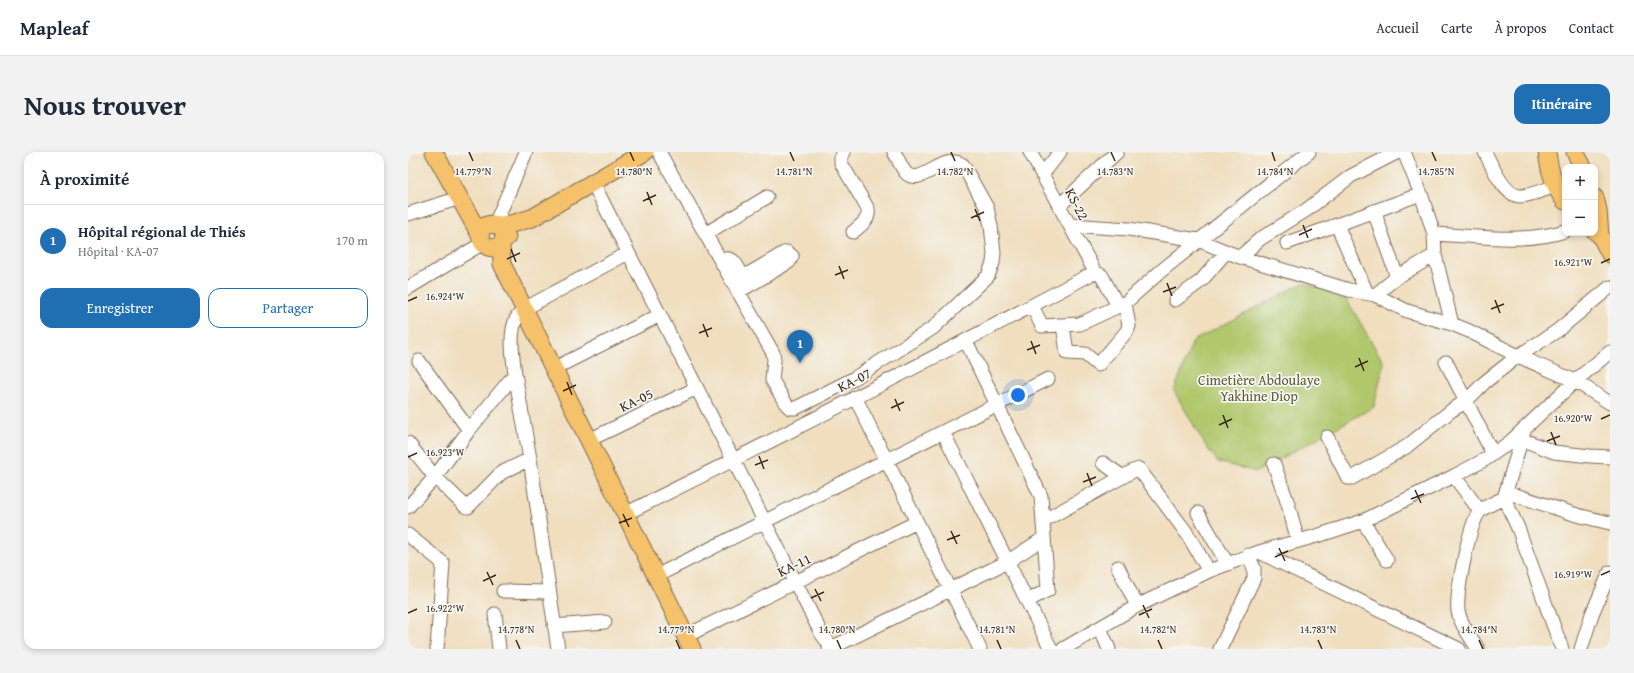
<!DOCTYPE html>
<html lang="fr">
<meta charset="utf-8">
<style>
:root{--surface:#fff;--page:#f2f2f3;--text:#1f2937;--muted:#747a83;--line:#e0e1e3;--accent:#1f6fb2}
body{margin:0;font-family:"Gentium Book Plus",serif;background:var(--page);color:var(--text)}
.controls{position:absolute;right:12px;top:12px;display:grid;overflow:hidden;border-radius:8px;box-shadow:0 2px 6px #0003}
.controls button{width:36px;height:36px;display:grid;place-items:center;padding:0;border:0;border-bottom:1px solid var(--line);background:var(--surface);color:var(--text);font:20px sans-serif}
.you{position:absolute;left:610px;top:243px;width:14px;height:14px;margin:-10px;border:3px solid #fff;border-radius:50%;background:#1a73e8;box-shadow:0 0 0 6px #1a73e833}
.badge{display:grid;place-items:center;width:26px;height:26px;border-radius:50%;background:var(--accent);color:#fff;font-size:13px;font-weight:700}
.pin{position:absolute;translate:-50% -33px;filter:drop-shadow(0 1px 2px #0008)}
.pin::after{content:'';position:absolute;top:21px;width:14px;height:12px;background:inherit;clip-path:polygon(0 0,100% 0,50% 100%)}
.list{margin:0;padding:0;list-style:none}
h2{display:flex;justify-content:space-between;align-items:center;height:52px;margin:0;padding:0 16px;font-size:17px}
h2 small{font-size:13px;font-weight:400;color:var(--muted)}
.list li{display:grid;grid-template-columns:26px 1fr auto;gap:12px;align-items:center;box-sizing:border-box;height:72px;padding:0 16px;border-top:1px solid var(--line)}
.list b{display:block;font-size:15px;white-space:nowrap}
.list p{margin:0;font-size:13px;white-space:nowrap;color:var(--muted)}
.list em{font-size:13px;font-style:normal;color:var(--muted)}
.actions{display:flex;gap:8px;padding:12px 16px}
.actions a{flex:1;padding:9px 0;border:1px solid var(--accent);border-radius:12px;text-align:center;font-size:14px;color:var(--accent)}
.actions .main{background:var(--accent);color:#fff}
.map{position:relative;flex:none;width:1202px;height:497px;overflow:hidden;border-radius:12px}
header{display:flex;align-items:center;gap:24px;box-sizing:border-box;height:56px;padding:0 20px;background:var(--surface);border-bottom:1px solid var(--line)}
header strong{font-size:19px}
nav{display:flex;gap:22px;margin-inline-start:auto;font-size:14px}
.intro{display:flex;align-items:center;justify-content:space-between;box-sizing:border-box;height:96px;padding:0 24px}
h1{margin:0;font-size:28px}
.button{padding:10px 18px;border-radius:12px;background:var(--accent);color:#fff;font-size:14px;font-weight:700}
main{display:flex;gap:24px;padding:0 24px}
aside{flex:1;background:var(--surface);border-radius:12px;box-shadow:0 2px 6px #0003}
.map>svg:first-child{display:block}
.green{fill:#b0c76c;stroke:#767845}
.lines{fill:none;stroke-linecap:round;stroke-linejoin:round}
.minor-casing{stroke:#7a6956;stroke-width:15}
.major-casing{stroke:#7a6956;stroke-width:19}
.minor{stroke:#fff;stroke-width:13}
.major{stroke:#f5c16b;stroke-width:17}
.ticks{fill:none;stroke:#3b2a1e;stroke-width:1.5}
.labels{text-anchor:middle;stroke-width:3.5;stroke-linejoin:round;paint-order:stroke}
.street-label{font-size:14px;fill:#3b2a1e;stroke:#f6f6f2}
.park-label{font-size:14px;fill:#5e5935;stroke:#f6f6f2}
.ticks-label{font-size:10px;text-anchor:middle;fill:#3b2a1e;stroke:#f6f6f2;stroke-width:3.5;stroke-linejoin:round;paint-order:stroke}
</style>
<header>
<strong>Mapleaf</strong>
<nav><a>Accueil</a><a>Carte</a><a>À propos</a><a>Contact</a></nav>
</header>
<div class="intro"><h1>Nous trouver</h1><a class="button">Itinéraire</a></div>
<main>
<aside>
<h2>À proximité<small></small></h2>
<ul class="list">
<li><span class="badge">1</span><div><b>Hôpital régional de Thiés</b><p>Hôpital · KA-07</p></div><em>170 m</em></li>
</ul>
<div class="actions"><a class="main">Enregistrer</a><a>Partager</a></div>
</aside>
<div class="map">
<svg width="1202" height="497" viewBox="0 0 1202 497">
<rect width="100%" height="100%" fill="#f6f6f2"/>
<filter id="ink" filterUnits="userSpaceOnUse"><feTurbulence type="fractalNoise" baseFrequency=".025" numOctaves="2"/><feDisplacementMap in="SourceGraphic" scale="8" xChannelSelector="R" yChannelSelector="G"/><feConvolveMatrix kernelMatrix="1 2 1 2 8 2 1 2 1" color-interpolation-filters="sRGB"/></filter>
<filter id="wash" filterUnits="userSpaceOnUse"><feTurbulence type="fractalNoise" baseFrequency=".012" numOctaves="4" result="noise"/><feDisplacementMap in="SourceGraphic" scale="16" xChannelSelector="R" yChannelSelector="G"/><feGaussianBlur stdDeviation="0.9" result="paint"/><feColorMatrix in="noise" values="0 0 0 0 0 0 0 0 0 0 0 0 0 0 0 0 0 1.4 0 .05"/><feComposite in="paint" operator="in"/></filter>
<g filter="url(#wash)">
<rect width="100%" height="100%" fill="#f0debe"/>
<!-- green -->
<path class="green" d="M895 131 936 143 976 211 966 255 848 320 810 310 799 296 766 239 785 189Z"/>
</g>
<g filter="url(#ink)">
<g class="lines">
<!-- minor casing -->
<g class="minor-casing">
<path id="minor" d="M251 0 365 201 366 208 364 228 378 252 382 256H388L445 227 525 176 580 124 585 111 586 101 583 74 579 56 555 13C536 0 514 34 499 22 494 18 490 6 486 0
M436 0 433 6V11L460 57C462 68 453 73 445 80
M622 0 687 120 694 124 710 154
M996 0 1013 42 1026 82 1027 103 1044 172
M1077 0C1083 12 1096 44 1112 44 1122 44 1138 37 1148 34
M634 23 652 0
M185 31 413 481 425 497
M651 54 709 0
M966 59 989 125 967 143
M0 62 52 46
M87 72 118 0
M662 73 721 77 790 88 832 105 941 138 967 143 999 159 1044 172 1061 179 1110 204 1167 229 1202 251
M929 73 959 141
M297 82 359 45
M1026 82C1069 84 1115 92 1157 79
M879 91 1013 42
M832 105 852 87 897 59 943 24 990 0
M312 108C327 103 328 113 335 125
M989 125 1027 103
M325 131 376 101 379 100 384 104 381 110 330 140
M0 136 75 91
M767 148 793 129 818 100
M624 154 634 174 672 172 717 151 753 119 901 0
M655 173 659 201 677 202 690 213 719 179 721 174 717 151
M558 189 633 344 640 438 619 449
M11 209 61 278
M1038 210 1085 302
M145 217 252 163
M107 222 122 307 150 497
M447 245 572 497
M535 280 643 497
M919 285 940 326H944L998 295 1044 258 1057 250 1077 230 1110 204 1149 179 1202 135
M1113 287 1146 300 1182 304 1202 305
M181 288 289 236
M0 291 27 325 57 354 60 355 93 321 122 307
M695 311 715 325
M866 312 880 352 890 389
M1046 324 1072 359
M1098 340 1169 363 1202 371
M1096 346 1116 279
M0 355 27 325 61 278 107 222C105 205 101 183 108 167 110 164 114 160 116 157L220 101
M790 361 819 411
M217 362C375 284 532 203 687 120
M635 369 725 319 731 317 778 380 801 419
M955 369 979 408
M0 383 35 411 29 497
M851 400 1051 497
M710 415 729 454
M248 424 640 227
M95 439 141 440
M87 462 91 497
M146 474 197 470
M692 476 701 497
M278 484 509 370
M421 497 599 410 636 386
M655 497 729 454 801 419 851 400 912 383 955 369 1046 324 1078 307 1102 290 1167 229 1202 200
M812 497 846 426V416L840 403
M1070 497C1063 485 1052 472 1050 459 1048 442 1061 371 1072 359 1076 355 1090 349 1096 346L1110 376 1154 497
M1173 497 1184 462 1202 420"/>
</g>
<!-- major casing -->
<g class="major-casing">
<path id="major" d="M26 0 72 83
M1139 0C1141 17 1146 35 1157 49
M1167 0 1175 15
M1187 46 1190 58 1192 83
M90 73 103 72 124 66 237 0
M1187 79 1192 83 1202 102
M96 82 93 76 85 72C62 73 74 103 90 94 94 92 95 88 99 85
M93 92 94 112 284 497"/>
</g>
<!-- minor -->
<use href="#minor" class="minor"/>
<!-- major -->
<use href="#major" class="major"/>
</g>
</g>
<!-- ticks -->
<path class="ticks" d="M61 0 65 9M222 0 226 9M382 0 386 9M543 0 547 9M703 0 707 9M864 0 867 9M1024 0 1028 9M239 40 244 53M235 49 248 43M567 57 572 69M563 66 576 60M895 73 900 86M891 83 904 77M103 97 108 110M99 107 112 101M1193 111 1202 107M431 114 436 127M427 123 440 118M759 131 764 144M755 140 768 135M1087 148 1092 161M0 149 9 145M1083 157 1096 152M295 172 300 185M291 181 304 176M623 189 628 202M619 198 632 193M951 206 956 219M947 215 960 209M159 230 164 243M155 239 168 233M487 247 492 259M483 256 496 250M815 263 820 276M1193 267 1202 263M811 273 824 267M1143 280 1148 293M1139 289 1152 284M351 304 356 317M0 305 9 301M347 313 360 308M679 321 684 334M675 330 688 325M1007 338 1013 351M1003 347 1016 342M215 362 221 375M211 371 224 366M543 379 549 392M539 388 552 383M871 396 877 409M867 405 880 399M79 420 85 433M1193 423 1202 419M75 429 88 423M407 437 413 449M403 446 416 440M735 453 741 466M0 461 9 457M731 463 744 457M108 488 112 497M268 488 272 497M429 488 433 497M589 488 593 497M750 488 754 497M910 488 914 497M1071 488 1075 497"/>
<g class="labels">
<!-- street labels -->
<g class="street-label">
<text transform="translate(669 52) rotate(62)" y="5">KS-22</text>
<text transform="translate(446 228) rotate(-27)" y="5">KA-07</text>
<text transform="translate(228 248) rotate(-26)" y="5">KA-05</text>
<text transform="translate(386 413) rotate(-26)" y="5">KA-11</text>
</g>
<!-- park labels -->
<g class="park-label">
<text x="851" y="233">Cimetière Abdoulaye<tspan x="851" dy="16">Yakhine Diop</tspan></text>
</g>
</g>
<g class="ticks-label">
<text x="65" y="23">14.779°N</text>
<text x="226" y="23">14.780°N</text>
<text x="386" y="23">14.781°N</text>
<text x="547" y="23">14.782°N</text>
<text x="707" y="23">14.783°N</text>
<text x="867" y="23">14.784°N</text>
<text x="1028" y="23">14.785°N</text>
<text x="1165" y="114">16.921°W</text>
<text x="37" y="148">16.924°W</text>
<text x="1165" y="270">16.920°W</text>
<text x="37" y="304">16.923°W</text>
<text x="1165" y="426">16.919°W</text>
<text x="37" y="460">16.922°W</text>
<text x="108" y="481">14.778°N</text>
<text x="268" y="481">14.779°N</text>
<text x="429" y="481">14.780°N</text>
<text x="589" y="481">14.781°N</text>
<text x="750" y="481">14.782°N</text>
<text x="910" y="481">14.783°N</text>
<text x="1071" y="481">14.784°N</text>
</g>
</svg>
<div class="controls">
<button>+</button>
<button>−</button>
</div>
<div class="you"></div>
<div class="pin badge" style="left:392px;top:211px">1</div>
</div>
</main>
